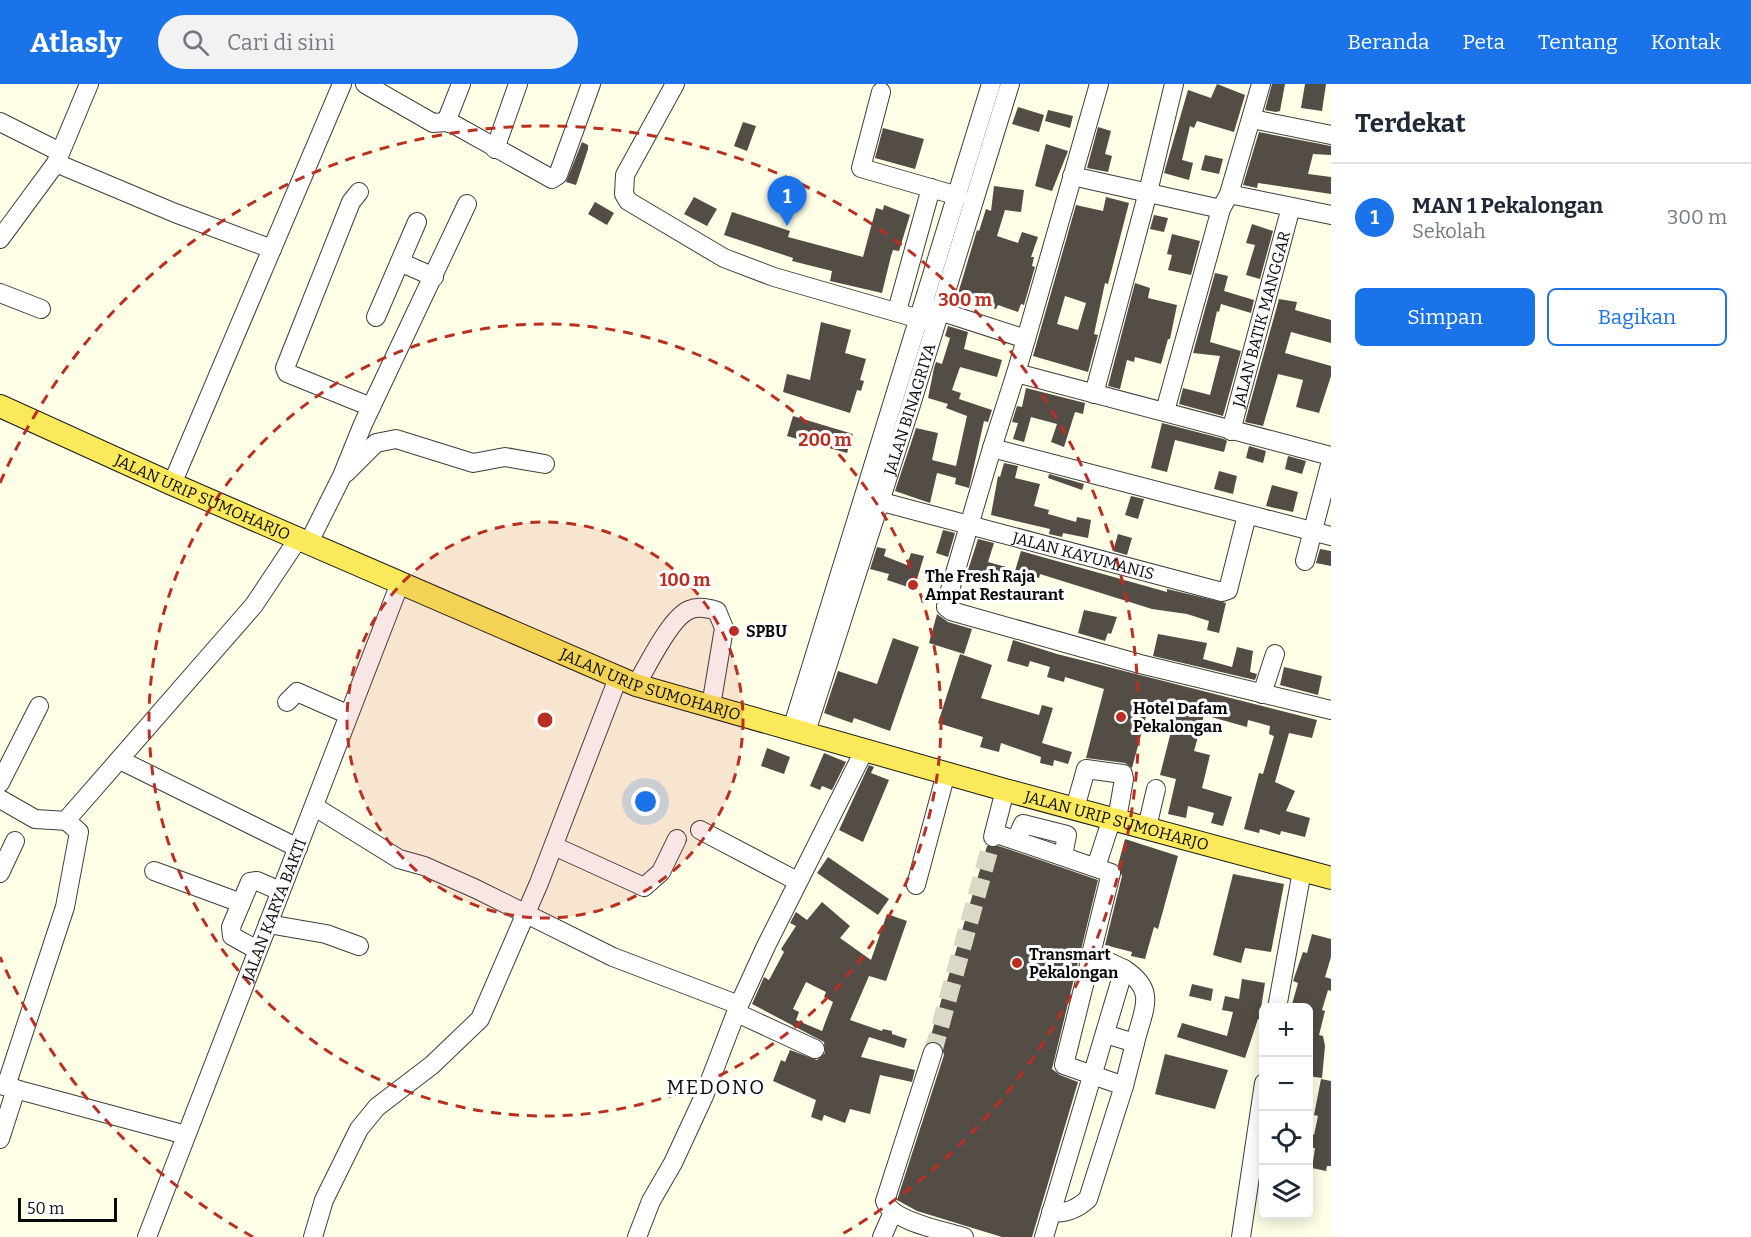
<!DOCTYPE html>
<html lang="id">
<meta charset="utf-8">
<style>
:root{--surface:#fff;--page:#f2f2f3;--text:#1f2937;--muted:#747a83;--line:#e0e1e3;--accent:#1a73e8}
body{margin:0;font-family:Bitter,serif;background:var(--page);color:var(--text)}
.controls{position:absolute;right:18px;bottom:18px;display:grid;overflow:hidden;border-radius:9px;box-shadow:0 3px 15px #0003}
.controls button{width:54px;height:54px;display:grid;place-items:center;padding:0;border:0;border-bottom:2px solid var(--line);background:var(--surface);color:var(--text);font:30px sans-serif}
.scale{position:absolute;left:18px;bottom:15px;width:99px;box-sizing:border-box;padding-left:6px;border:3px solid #0a0a0a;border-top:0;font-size:16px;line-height:21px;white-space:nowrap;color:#0a0a0a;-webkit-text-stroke:4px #fff;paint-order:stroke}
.you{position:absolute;left:646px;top:718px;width:21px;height:21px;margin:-15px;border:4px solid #fff;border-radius:50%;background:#1a73e8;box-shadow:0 0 0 9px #1a73e833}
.badge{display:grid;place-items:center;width:39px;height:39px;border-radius:50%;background:var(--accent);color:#fff;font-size:20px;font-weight:700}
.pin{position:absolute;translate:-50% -50px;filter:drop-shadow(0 2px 3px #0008)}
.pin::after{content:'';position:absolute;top:32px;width:21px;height:18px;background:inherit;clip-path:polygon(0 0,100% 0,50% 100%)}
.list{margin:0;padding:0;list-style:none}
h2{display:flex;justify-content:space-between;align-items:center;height:78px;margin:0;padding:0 24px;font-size:26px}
h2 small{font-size:20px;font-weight:400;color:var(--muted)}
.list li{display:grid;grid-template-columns:39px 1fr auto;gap:18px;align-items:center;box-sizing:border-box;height:108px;padding:0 24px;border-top:2px solid var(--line)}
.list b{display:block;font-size:22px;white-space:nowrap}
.list p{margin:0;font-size:20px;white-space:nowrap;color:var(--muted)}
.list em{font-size:20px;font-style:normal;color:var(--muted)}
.actions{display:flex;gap:12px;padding:18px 24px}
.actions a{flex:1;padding:14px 0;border:2px solid var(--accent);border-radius:9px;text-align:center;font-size:21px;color:var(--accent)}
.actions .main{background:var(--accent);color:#fff}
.icon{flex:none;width:33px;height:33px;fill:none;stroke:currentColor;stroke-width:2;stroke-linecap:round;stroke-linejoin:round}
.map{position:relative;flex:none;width:1331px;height:1153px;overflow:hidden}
header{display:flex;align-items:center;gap:36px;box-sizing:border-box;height:84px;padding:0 30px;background:var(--accent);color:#fff}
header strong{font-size:28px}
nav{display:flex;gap:33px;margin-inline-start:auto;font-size:21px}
.search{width:420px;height:54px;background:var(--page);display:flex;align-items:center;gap:15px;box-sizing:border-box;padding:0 21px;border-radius:33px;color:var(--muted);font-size:22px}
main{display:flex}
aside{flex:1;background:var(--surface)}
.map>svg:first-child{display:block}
.building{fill:#534d46;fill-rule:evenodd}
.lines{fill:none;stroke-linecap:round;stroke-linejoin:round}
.minor-tunnel{stroke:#dad9c6;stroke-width:18;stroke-dasharray:18 9;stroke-linecap:butt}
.minor-casing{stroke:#3d3d3d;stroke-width:20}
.major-casing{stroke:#1b1b1b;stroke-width:24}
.minor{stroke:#fff;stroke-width:18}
.major{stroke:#faea5b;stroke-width:22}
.ring{fill:none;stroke:#ba2f22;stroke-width:3;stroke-dasharray:10 8}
.poi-dot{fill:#ba2f22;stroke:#fff;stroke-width:2}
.labels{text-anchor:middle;stroke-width:6;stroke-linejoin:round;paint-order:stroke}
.street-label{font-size:16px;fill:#0a0a0a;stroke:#fff}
.poi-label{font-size:16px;font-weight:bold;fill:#0a0a0a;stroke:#fff;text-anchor:start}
.quarter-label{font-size:20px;letter-spacing:1.5px;fill:#0a0a0a;stroke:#fff}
.centre{fill:#ba2f22;stroke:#fff;stroke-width:3}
.ring-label{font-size:18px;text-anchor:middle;font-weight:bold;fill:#ba2f22;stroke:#fff;stroke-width:6;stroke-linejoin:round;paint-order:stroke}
</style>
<header>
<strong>Atlasly</strong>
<div class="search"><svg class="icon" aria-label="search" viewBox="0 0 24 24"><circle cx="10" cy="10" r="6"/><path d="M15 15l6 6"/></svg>Cari di sini</div>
<nav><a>Beranda</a><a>Peta</a><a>Tentang</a><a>Kontak</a></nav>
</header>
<main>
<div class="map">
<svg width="1331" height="1153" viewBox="0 0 1331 1153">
<rect width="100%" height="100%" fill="#fffee7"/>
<!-- building -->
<path class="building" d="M1217 0 1245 11 1234 48 1197 37 1194 44 1190 42 1182 76 1193 79 1189 96 1164 89 1188 6 1211 14Z
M1272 0H1285L1280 27 1276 28 1265 26Z
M1305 0H1326L1322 27 1301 24Z
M1018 23 1044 31 1039 48 1012 40Z
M1048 26 1073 32 1070 44 1045 37Z
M743 38 756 42 747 67 734 62Z
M1098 43 1111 47 1105 70 1112 72 1108 88 1087 84Z
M883 44 924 55 915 85 875 74Z
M1259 48 1331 62V71L1313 70 1308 90 1331 93V110L1258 99 1257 104 1243 101Z
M582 58 588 61V65L576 101 566 98Z
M1046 60 1068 67 1052 107 1035 102Z
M1205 71 1223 75 1219 90 1201 86Z
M994 102 1024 106 1021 128 1005 126 997 152 1018 159 1022 148 1038 153 1031 173H1034L1032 182 1035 183 1024 221 1021 220 1018 228 998 221 996 225 957 213 977 146 979 147 986 125 991 127Z
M694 113 717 125 707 142 684 130Z
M1106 113 1129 119 1108 200 1105 199 1094 250 1098 251 1088 288 1033 272 1076 121 1103 127ZM1065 212 1086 219 1078 246 1057 240Z
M595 118 614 129 607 141 588 130Z
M884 121 910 131 899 167 893 166 891 172 882 209 830 197 832 187 792 177 793 174 724 151 732 128 790 147 788 153 863 173 876 124 883 126Z
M1154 131 1168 134 1164 148 1150 145Z
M1252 140 1273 147 1260 195 1246 191 1255 161 1246 159Z
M1172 150 1200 157 1191 191 1168 186 1172 171 1167 170Z
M1215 189 1228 192 1224 207 1254 216 1251 229 1221 220 1219 228 1217 227 1210 258 1241 267 1223 332 1179 320 1183 304 1210 311 1220 272 1193 269Z
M1135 199 1150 204 1148 214 1177 221 1170 255H1168L1161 280 1135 273 1134 278 1127 276 1120 305 1108 302Z
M1279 215 1297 218 1295 226 1331 236V259L1291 248 1285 269 1331 282V292L1319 329 1296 323 1303 296 1278 290 1263 342 1245 338Z
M821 238 851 246 845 269 866 275 860 296 864 297 861 307 857 306 850 329 783 308 787 290 810 296Z
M948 242 968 248 964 265 1002 276 997 293 960 283 952 306 961 309 959 315 992 326 988 338 984 337 969 404 955 400 956 394 937 389 930 419 895 407 916 344 938 349 932 376 956 382 967 332 946 324 948 320 928 314 934 284 936 278 942 280 950 254 945 252Z
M1026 304 1085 319 1083 330 1075 328 1064 363 1051 358 1057 340 1031 333 1024 358 1013 355 1018 339 1012 338 1017 322 1022 323Z
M793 332 853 350 847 369 787 352Z
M1162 339 1224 355 1227 357 1224 368 1175 356 1167 388 1151 384Z
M1249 362 1266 367 1263 379 1246 374Z
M1288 372 1306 377 1302 390 1285 385Z
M1004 379 1018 382 1015 394 1040 400 1034 422 1049 426 1048 430 1076 438 1077 433 1091 436 1088 454 1063 449 1062 453 1049 450 1050 445 991 431 998 392 1000 393Z
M1219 387 1237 392 1233 410 1214 405Z
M1049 390 1084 400 1082 406 1048 394Z
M1272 401 1298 408 1293 428 1266 422Z
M1131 412 1144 415 1138 435 1125 431Z
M943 446 955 449 948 473 936 469Z
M1118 450 1132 454 1127 471 1113 467Z
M978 455 994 459 988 478 1010 484 1007 496 968 486Z
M877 463 886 465 884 472 907 481 911 469 924 472 914 505 887 496 889 490 870 485Z
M1320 465 1331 467V482L1316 479Z
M1021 467 1167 508V505L1226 519 1219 549 1207 546 1209 537 1187 530 1152 525 1040 490 1039 494 1015 487Z
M1084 526 1117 533 1111 550 1108 549 1105 557 1078 549Z
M937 530 948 538 972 545 964 570 929 559Z
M1158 550 1207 559 1203 575 1232 583 1237 563 1253 567 1250 588 1257 590 1255 596 1153 572Z
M893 554 919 563 890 647 854 634 852 639 824 629 838 587 877 600Z
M1013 556 1057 570 1317 636 1312 654 1289 649 1275 698 1295 707 1286 727 1310 734 1305 753 1281 747 1280 751 1260 745 1259 749 1244 745 1259 689 1263 690 1274 652 1269 650 1270 642 1248 636 1247 643 1204 631 1194 667 1210 671 1202 704 1232 713 1223 742 1211 739 1214 729 1188 722 1186 734 1168 730 1176 695 1160 691 1177 624 1150 618 1132 684 1125 679 1086 674 1104 605 1065 593 1064 598 1047 593 1050 583 1030 577 1028 583 1007 577Z
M960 570 992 581 981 614 1039 631 1042 621 1053 624 1042 659 1072 668 1068 680 1054 676 1053 682 1040 679 1041 673 1001 659 999 668 980 663 983 653 938 639Z
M1284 583 1322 592 1318 611 1280 601Z
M767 664 790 673 784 690 761 682Z
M824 669 846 678 832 706 822 702 820 706 810 702Z
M869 681 874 683 871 689 889 696 863 758 839 746Z
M1125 755 1178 772 1158 845 1154 843 1145 875 1131 872 1132 868 1105 861 1122 792 1118 781Z
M987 762H999L1098 796 1052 985 1060 991 1078 998 1032 1153H1002L917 1127 897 1116 944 971 941 960 929 958Z
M828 773 889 815 878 831 817 789Z
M1233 790 1284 800 1271 868 1245 864 1241 879 1213 871Z
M822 818 850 842 840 854 871 876 887 830 907 837 886 897 869 892 850 936 882 947 883 945 892 947V950L907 955 904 964 869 953 861 973 915 986 912 998 880 991 870 1030 850 1025 845 1039 824 1031 822 1037 811 1033 816 1016 773 997 781 976 785 978 790 966 817 976 825 969 824 958 752 920 764 893 769 896 784 868 781 865 796 842 790 839 796 828 807 836ZM806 898 826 908 824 913 833 918 822 947 796 936 799 928 793 925Z
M1312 850 1331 855V873L1325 893 1331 895V907L1328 906 1322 926 1325 927 1319 951 1323 952 1325 962 1322 994 1308 992V924H1291L1298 899 1293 897 1303 868 1307 869Z
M1242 895 1265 899 1261 924 1263 925V937L1258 935 1245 974 1177 953 1182 939 1227 952 1233 928 1222 926 1225 912 1239 915Z
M1192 900 1213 905 1211 917 1189 912Z
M1165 970 1228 986 1215 1025 1155 1010Z
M1321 995 1331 997V1082H1327L1326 1087 1312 1084 1315 1064 1308 1063V1050L1314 1051 1318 1032 1314 1031Z"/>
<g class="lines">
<!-- minor-tunnel -->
<path class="minor-tunnel" d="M933 968 993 753"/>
<!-- minor casing -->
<g class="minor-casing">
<g id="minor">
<path d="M365 0 433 39 446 38 455 41 552 95 558 91 591 0"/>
<path d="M675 0 625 91 624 110 628 117 724 174 774 193 930 238"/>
<path d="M881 8 861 84 958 112"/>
<path d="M1252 35 1331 51"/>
<path d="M0 38 60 68"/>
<path d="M446 38 461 0"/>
<path d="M495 65 518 0"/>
<path d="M56 79 175 129 272 165"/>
<path d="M1072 92 1221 125"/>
<path d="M359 108 351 118 285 284 287 289 371 323"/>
<path d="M1229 110 1331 131"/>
<path d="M0 155 56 79 89 0"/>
<path d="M400 178 434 193"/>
<path d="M0 209 41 225"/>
<path d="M930 224 1026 255 1016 289 1331 372"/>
<path d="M897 227 931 104"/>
<path d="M376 233 417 138"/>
<path d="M1026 255 1099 0"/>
<path d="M1016 289 992 364 1331 452"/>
<path d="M1094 310 1148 108 1174 0"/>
<path d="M1165 327 1221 125 1229 110 1261 0"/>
<path id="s1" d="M1231 347 1291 123"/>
<path d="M992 364 947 516 946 523 951 527 1140 580 1331 626"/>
<path d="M346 389 376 359 396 355 473 379 505 373 545 380"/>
<path d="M172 400 342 0"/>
<path id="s2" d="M867 414 1222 508 1228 506 1247 431"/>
<path d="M308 460 342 392 363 340 467 120"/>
<path d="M1305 477 1331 377"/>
<path d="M636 601C647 583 670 534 689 526 698 522 708 524 717 527L724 544 711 622"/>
<path d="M1262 610 1275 570"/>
<path d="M287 618 297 608 347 630"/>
<path d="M792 645 991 0"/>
<path id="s3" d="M806 648 910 324 1010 0"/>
<path d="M120 676 298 764"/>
<path d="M0 699 39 622"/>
<path d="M0 715 35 735 68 737"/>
<path d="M315 723 399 775 424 782 476 805 613 873 739 921"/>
<path d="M1075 724 1086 685 1123 690 1124 695 1117 735"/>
<path d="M1147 743 1156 705"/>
<path d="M700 746 797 797"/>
<path d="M994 749 1111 789 1092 866 1094 871 1124 885 1044 1153"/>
<path d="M993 753 1005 706"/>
<path d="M1016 756 1023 740 1067 751 1063 772"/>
<path d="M554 762 644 803 661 788 677 755"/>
<path d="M1096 783 1112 734"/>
<path d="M154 787 241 819"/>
<path d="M0 789 15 757"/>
<path d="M916 801 946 689"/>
<path d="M268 840 326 850 359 862"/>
<path d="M257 866 232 852 231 843 250 798 257 797 280 807"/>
<path d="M1124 885C1158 907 1143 925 1135 959"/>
<path d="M1277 924 1302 787"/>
<path d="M737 929 815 965"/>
<path d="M1105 950 1135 959 1124 1002"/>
<path d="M933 968 885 1117C891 1137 944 1147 964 1153"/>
<path d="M0 1001 186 1051"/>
<path d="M6 1002 65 823 79 748 69 739V733L254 521 298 455"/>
<path d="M0 1055 16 1005"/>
<path d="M1051 1128C1066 1130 1077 1125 1088 1115L1124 1002 1064 981 1092 869"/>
<path id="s4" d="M147 1153 400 499"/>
<path d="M313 1153 324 1116 359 1045 377 1023 432 981 480 935 539 799 618 594"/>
<path d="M637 1153 651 1117 673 1079 704 1012 739 921 766 862 865 665"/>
<path d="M882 1153 893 1128"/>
<path d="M1241 1153 1264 999"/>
</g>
</g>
<!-- major casing -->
<g class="major-casing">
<g id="major">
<path id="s5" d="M0 322 172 400 636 601 1005 706 1331 794"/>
</g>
</g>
<!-- minor -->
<use href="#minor" class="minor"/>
<!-- major -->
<use href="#major" class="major"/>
</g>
<!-- distance rings -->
<circle cx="545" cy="636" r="198" fill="#ba2f22" fill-opacity=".12"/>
<g class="ring">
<circle cx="545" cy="636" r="198"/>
<circle cx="545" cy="636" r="396"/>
<path d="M253 1153A594 594 0 0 1 0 873M0 399A594 594 0 1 1 837 1153"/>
</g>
<!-- markers -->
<g class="poi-dot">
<circle cx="913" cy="501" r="6"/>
<circle cx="734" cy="547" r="6"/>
<circle cx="1121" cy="633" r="6"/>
<circle cx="1017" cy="879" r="6"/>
</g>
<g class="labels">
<!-- street labels -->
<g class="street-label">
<text dy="6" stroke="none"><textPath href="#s1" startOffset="116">JALAN BATIK MANGGAR</textPath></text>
<text dy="6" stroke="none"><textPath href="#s3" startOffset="339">JALAN BINAGRIYA</textPath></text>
<text dy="6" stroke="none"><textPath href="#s5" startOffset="222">JALAN URIP SUMOHARJO</textPath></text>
<text dy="6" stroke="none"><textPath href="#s2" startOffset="224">JALAN KAYUMANIS</textPath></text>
<text dy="6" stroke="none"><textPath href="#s5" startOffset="708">JALAN URIP SUMOHARJO</textPath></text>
<text dy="6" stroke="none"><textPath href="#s5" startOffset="1194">JALAN URIP SUMOHARJO</textPath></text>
<text dy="6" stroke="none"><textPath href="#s4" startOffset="351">JALAN KARYA BAKTI</textPath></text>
</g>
<!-- poi labels -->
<g class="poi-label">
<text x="925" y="498">The Fresh Raja<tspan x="925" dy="18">Ampat Restaurant</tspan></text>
<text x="746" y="553">SPBU</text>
<text x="1133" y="630">Hotel Dafam<tspan x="1133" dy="18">Pekalongan</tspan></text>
<text x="1029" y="876">Transmart<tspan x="1029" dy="18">Pekalongan</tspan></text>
</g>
<!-- quarter labels -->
<g class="quarter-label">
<text x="716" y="1010">MEDONO</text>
</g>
</g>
<circle cx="545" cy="636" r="9" class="centre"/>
<g class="ring-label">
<text x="965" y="222">300 m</text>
<text x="825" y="362">200 m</text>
<text x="685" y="502">100 m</text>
</g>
</svg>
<div class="controls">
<button>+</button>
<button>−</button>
<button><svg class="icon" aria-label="locate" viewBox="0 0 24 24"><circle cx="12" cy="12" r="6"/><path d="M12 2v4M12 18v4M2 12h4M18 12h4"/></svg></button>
<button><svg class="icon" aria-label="layers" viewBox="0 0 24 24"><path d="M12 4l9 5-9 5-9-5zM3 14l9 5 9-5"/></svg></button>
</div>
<div class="scale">50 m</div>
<div class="you"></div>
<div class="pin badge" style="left:787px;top:142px">1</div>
</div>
<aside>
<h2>Terdekat<small></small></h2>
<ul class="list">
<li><span class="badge">1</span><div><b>MAN 1 Pekalongan</b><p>Sekolah</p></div><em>300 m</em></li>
</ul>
<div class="actions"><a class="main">Simpan</a><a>Bagikan</a></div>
</aside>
</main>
